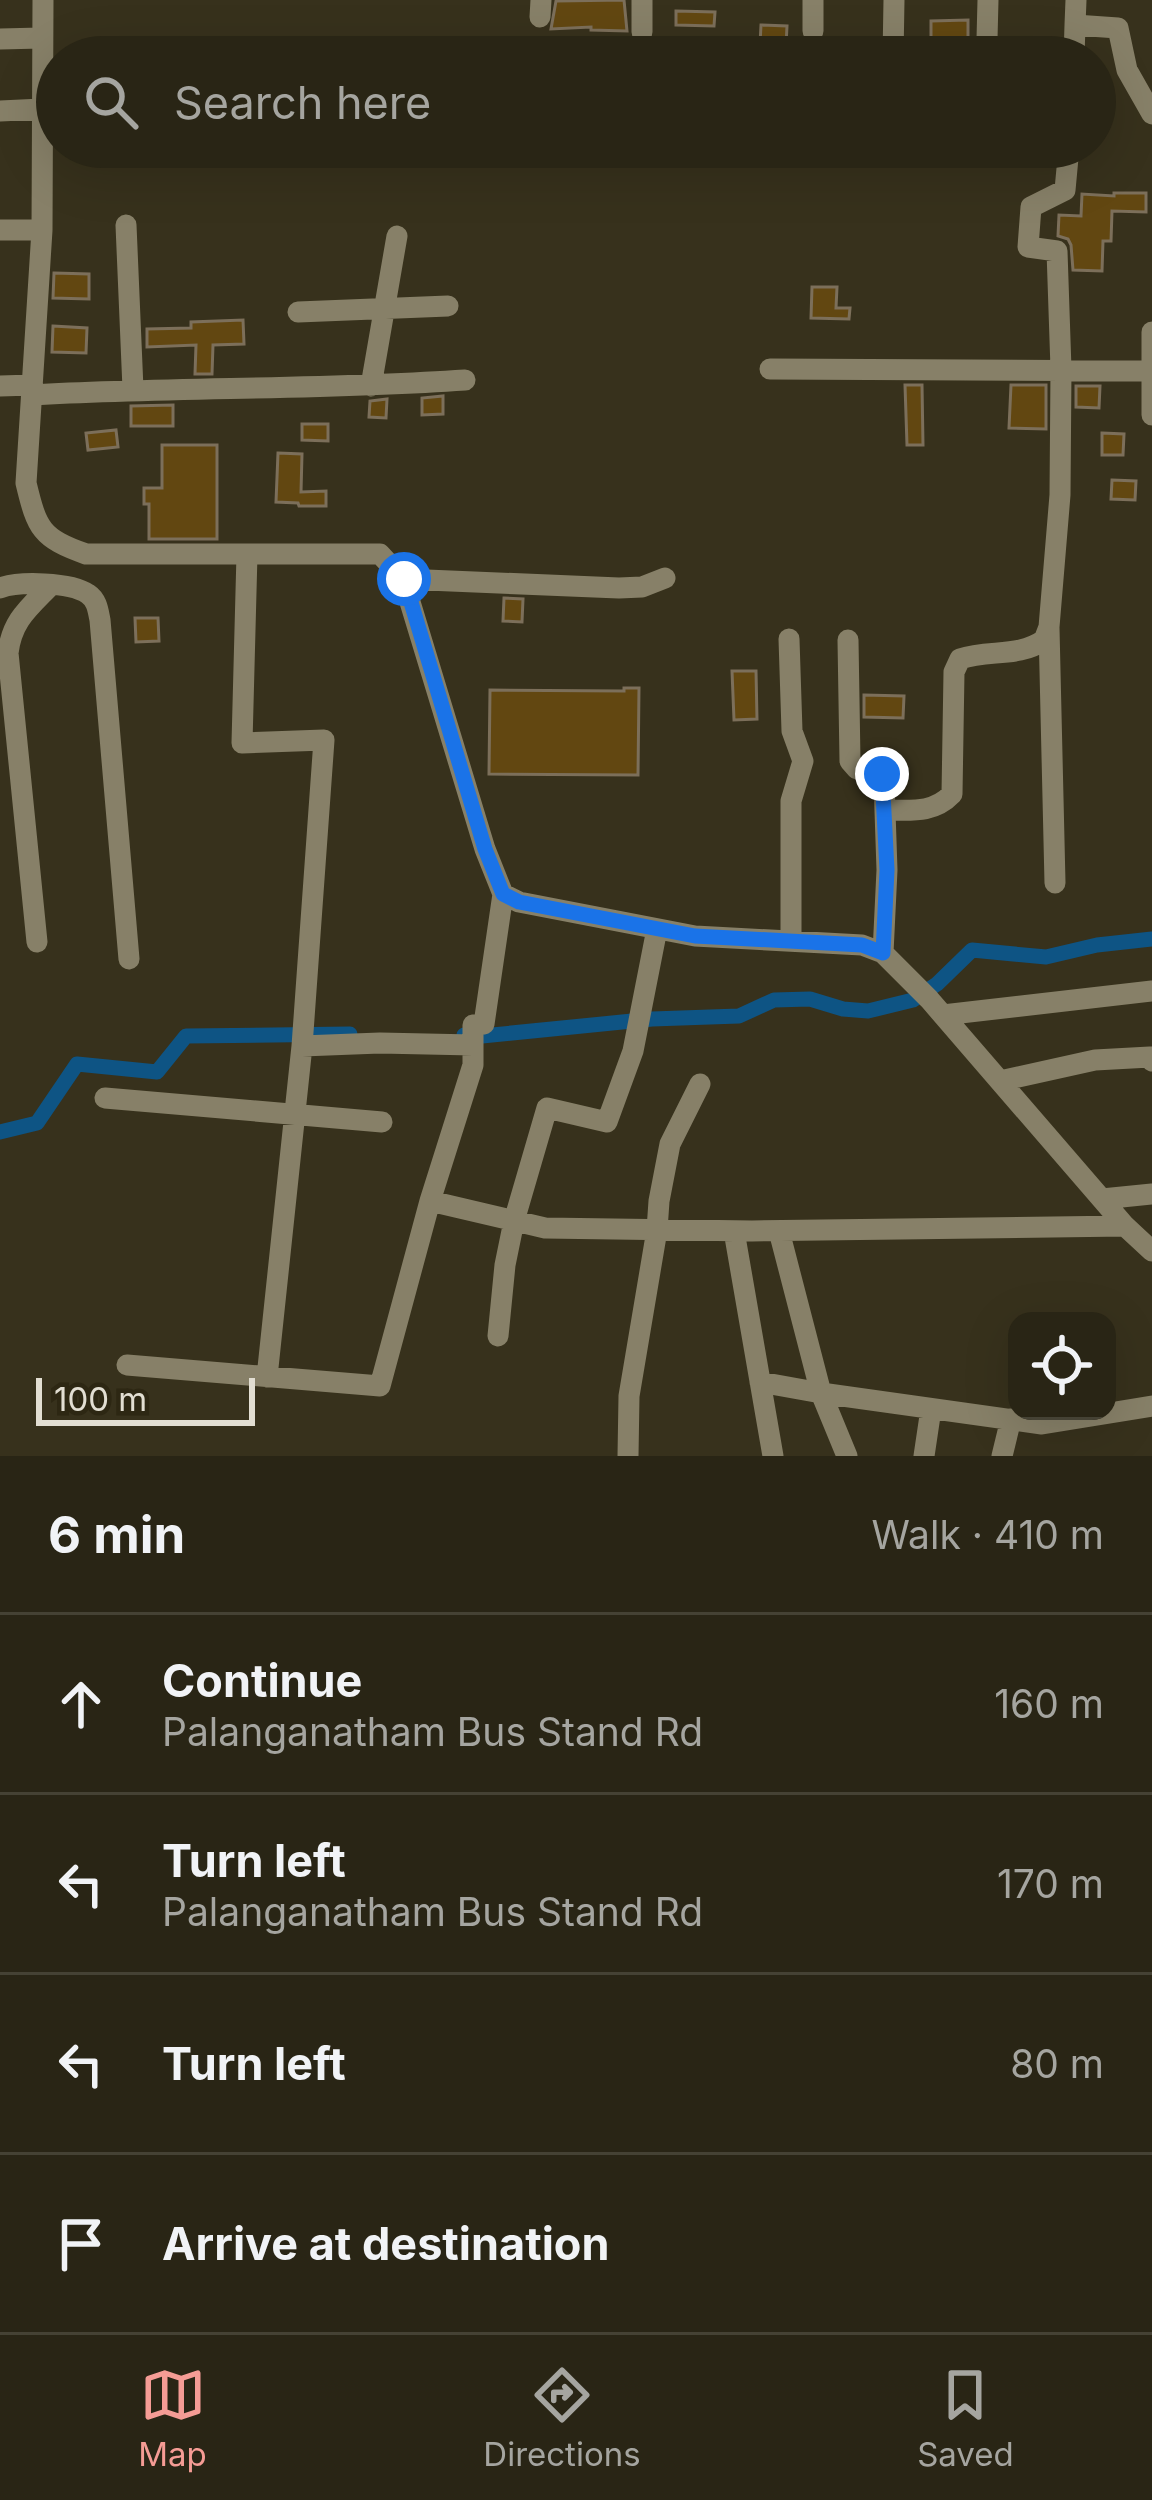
<!DOCTYPE html>
<meta charset="utf-8">
<style>
:root{--surface:#292515;--page:#312d1e;--text:#f1f3f6;--muted:#a5a5a0;--line:#454234;--accent:#f59c95}
body{margin:0;font-family:Inter,sans-serif;background:var(--page);color:var(--text)}
.controls{position:absolute;right:36px;bottom:36px;display:grid;overflow:hidden;border-radius:24px;box-shadow:0 12px 48px #0002}
.controls button{width:108px;height:108px;display:grid;place-items:center;padding:0;border:0;border-bottom:3px solid var(--line);background:var(--surface);color:var(--text);font:60px sans-serif}
.scale{position:absolute;left:36px;bottom:30px;width:219px;box-sizing:border-box;padding-left:12px;border:6px solid #e2ded2;border-top:0;font-size:33px;line-height:42px;white-space:nowrap;color:#e2ded2;-webkit-text-stroke:9px #2d2713;paint-order:stroke}
.stop{position:absolute;width:36px;height:36px;margin:-27px;border:9px solid #1a73e8;border-radius:50%;background:#fff}
.stop.end{background:#1a73e8;border-color:#fff;box-shadow:0 3px 12px #0008}
.list{margin:0;padding:0;list-style:none}
h2{display:flex;justify-content:space-between;align-items:center;height:156px;margin:0;padding:0 48px;font-size:51px}
h2 small{font-size:39px;font-weight:400;color:var(--muted)}
.list li{display:grid;grid-template-columns:78px 1fr auto;gap:36px;align-items:center;box-sizing:border-box;height:180px;padding:0 48px;border-top:3px solid var(--line)}
.list b{display:block;font-size:45px;white-space:nowrap}
.list p{margin:0;font-size:39px;white-space:nowrap;color:var(--muted)}
.list em{font-size:39px;font-style:normal;color:var(--muted)}
.icon{flex:none;width:66px;height:66px;fill:none;stroke:currentColor;stroke-width:2;stroke-linecap:round;stroke-linejoin:round}
.map{position:relative;flex:none;width:1152px;height:1456px;overflow:hidden}
.search{position:absolute;background:var(--surface);box-shadow:0 12px 48px #0002;left:36px;right:36px;top:36px;height:132px;display:flex;align-items:center;gap:30px;box-sizing:border-box;padding:0 42px;border-radius:66px;color:var(--muted);font-size:45px}
.sheet{height:876px;background:var(--surface)}
nav{display:flex;justify-content:space-around;align-items:center;box-sizing:border-box;height:168px;border-top:3px solid var(--line);background:var(--surface);font-size:33px;color:var(--muted)}
nav a{display:grid;justify-items:center;gap:6px}
nav .on{color:var(--accent)}
.map>svg:first-child{display:block}
.lines{fill:none;stroke-linecap:round;stroke-linejoin:round}
.canal{stroke:#0e5484;stroke-width:15}
.building{fill:#624711;stroke:#7c6f5a;stroke-width:3}
.minor{stroke:#878068;stroke-width:21}
.route{stroke:#1a73e8;stroke-width:15}
</style>
<div class="map">
<svg width="1152" height="1456" viewBox="0 0 1152 1456">
<rect width="100%" height="100%" fill="#37311c"/>
<g class="lines">
<!-- canal -->
<path class="canal" d="M464 1035 482 1036 652 1019 739 1016 774 1000 810 999 843 1009 868 1011 913 1000 937 984 972 950 1046 957 1097 945 1152 939
M0 1132 37 1123 77 1064 157 1072 186 1036 350 1034"/>
</g>
<!-- building -->
<path class="building" d="M624 0 627 31 591 30V27L551 29 556 1Z
M676 11 715 12 714 26 676 25Z
M968 20V40L931 41V21Z
M761 25 787 26 786 46 760 44Z
M1114 193H1146V212L1112 211 1111 241H1103L1102 271 1073 270 1071 245 1068 239 1058 236 1059 215 1081 216 1082 194 1114 196Z
M54 273 89 274V299L53 298Z
M812 287H837L836 308H850L849 319 811 318Z
M243 320 244 344 213 345 212 374H195L196 345 147 347V329L191 328V322Z
M53 326 87 328 86 353 52 352Z
M905 385H922L923 445H907Z
M1011 385H1046V429L1009 428Z
M1076 386H1100L1099 408 1076 407Z
M443 396V414L422 415V398Z
M387 399 386 418 369 417 370 401Z
M173 405V426H131V406Z
M302 424H328V441L302 440Z
M116 430 118 447 88 450 86 433Z
M1102 433 1124 434 1123 455H1102Z
M162 445H217V539H149V504H144V488H162Z
M278 453 302 454 301 492 326 491V506H299L298 503 276 502Z
M1112 480 1136 481 1135 500 1111 499Z
M504 598 523 599 522 622 503 621Z
M135 618H158L159 641 136 642Z
M732 671H756L757 719 734 720Z
M624 688H639L638 775 489 774 490 690 624 691Z
M864 695 904 696 903 718 864 717Z"/>
<g class="lines">
<!-- minor -->
<path class="minor" d="M43 0 42 230 26 483C37 529 41 538 86 554H380L403 579 485 849 503 894 519 902 695 936 862 945 883 953 929 999 1125 1226 1152 1251
M813 0V31
M1076 0 1075 25 1118 28 1127 70 1152 114
M540 17 541 0
M642 32V0
M0 39 41 38
M987 39 988 0
M893 57 894 0
M1074 57 1075 25
M0 111 42 109
M126 225 133 389
M0 230H42
M298 312 448 306
M1152 332V415
M770 369 1152 371
M0 386 32 385
M371 386 397 236
M32 395C176 387 321 390 465 380
M247 554 242 743 324 740 302 1046
M403 579 619 588 642 587 665 578
M0 588C18 581 71 582 88 594 97 600 98 610 100 620L129 959
M1049 628 1055 883
M789 639 792 731 803 761 791 801V941
M848 640 850 761 857 769 877 771 882 774 884 782 887 870 883 953
M885 810C910 810 933 814 952 794L954 672 960 659C989 649 1018 658 1044 640L1049 627 1060 495 1061 369 1057 251 1028 247 1031 207 1065 190 1069 147
M503 894 484 1024 473 1025V1065L430 1201 545 1228 752 1231 1125 1226
M37 942 8 653C12 620 29 608 51 585
M943 1015 1152 991
M1000 1081 1095 1060 1150 1057 1152 1061
M105 1098 382 1122
M1102 1199 1152 1194
M734 1231 773 1456
M779 1231 821 1393 1042 1424 1152 1406
M498 1336 505 1265 514 1221 547 1108 607 1122 633 1051 657 929
M127 1365 380 1386 430 1201
M267 1377 302 1046 380 1043 473 1045
M760 1382 821 1393 847 1456
M628 1456 629 1396 657 1230 659 1201 670 1144 700 1084
M924 1456 931 1409
M1002 1456 1011 1419"/>
</g>
<g class="lines">
<!-- route -->
<path class="route" d="M404 579 485 849 503 894 519 902 695 936 862 945 883 953 887 870 882 774"/>
</g>
</svg>
<div class="controls">
<button><svg class="icon" aria-label="locate" viewBox="0 0 24 24"><circle cx="12" cy="12" r="6"/><path d="M12 2v4M12 18v4M2 12h4M18 12h4"/></svg></button>
</div>
<div class="scale">100 m</div>
<div class="stop" style="left:404px;top:579px"></div>
<div class="stop end" style="left:882px;top:774px"></div>
<div class="search"><svg class="icon" aria-label="search" viewBox="0 0 24 24"><circle cx="10" cy="10" r="6"/><path d="M15 15l6 6"/></svg>Search here</div>
</div>
<section class="sheet">
<h2>6 min<small>Walk · 410 m</small></h2>
<ul class="list">
<li><svg class="icon" aria-label="ahead" viewBox="0 0 24 24"><path d="M12 20V5M6 11l6-6 6 6"/></svg><div><b>Continue</b><p>Palanganatham Bus Stand Rd</p></div><em>160 m</em></li>
<li><svg class="icon" aria-label="left" viewBox="0 0 24 24"><path d="M17 20v-9H6M10 6l-5 5 5 5"/></svg><div><b>Turn left</b><p>Palanganatham Bus Stand Rd</p></div><em>170 m</em></li>
<li><svg class="icon" aria-label="left" viewBox="0 0 24 24"><path d="M17 20v-9H6M10 6l-5 5 5 5"/></svg><div><b>Turn left</b></div><em>80 m</em></li>
<li><svg class="icon" aria-label="arrive" viewBox="0 0 24 24"><path d="M6 21V4h12l-3 4 3 4H6"/></svg><div><b>Arrive at destination</b></div></li>
</ul>
</section>
<nav>
<a class="on"><svg class="icon" aria-label="map" viewBox="0 0 24 24"><path d="M3 6l6-2 6 2 6-2v14l-6 2-6-2-6 2zM9 4v14M15 6v14"/></svg>Map</a>
<a><svg class="icon" aria-label="directions" viewBox="0 0 24 24"><path d="M12 3l9 9-9 9-9-9zM9 14v-3h6M13 9l2 2-2 2"/></svg>Directions</a>
<a><svg class="icon" aria-label="saved" viewBox="0 0 24 24"><path d="M7 4h10v16l-5-4-5 4z"/></svg>Saved</a>
</nav>
